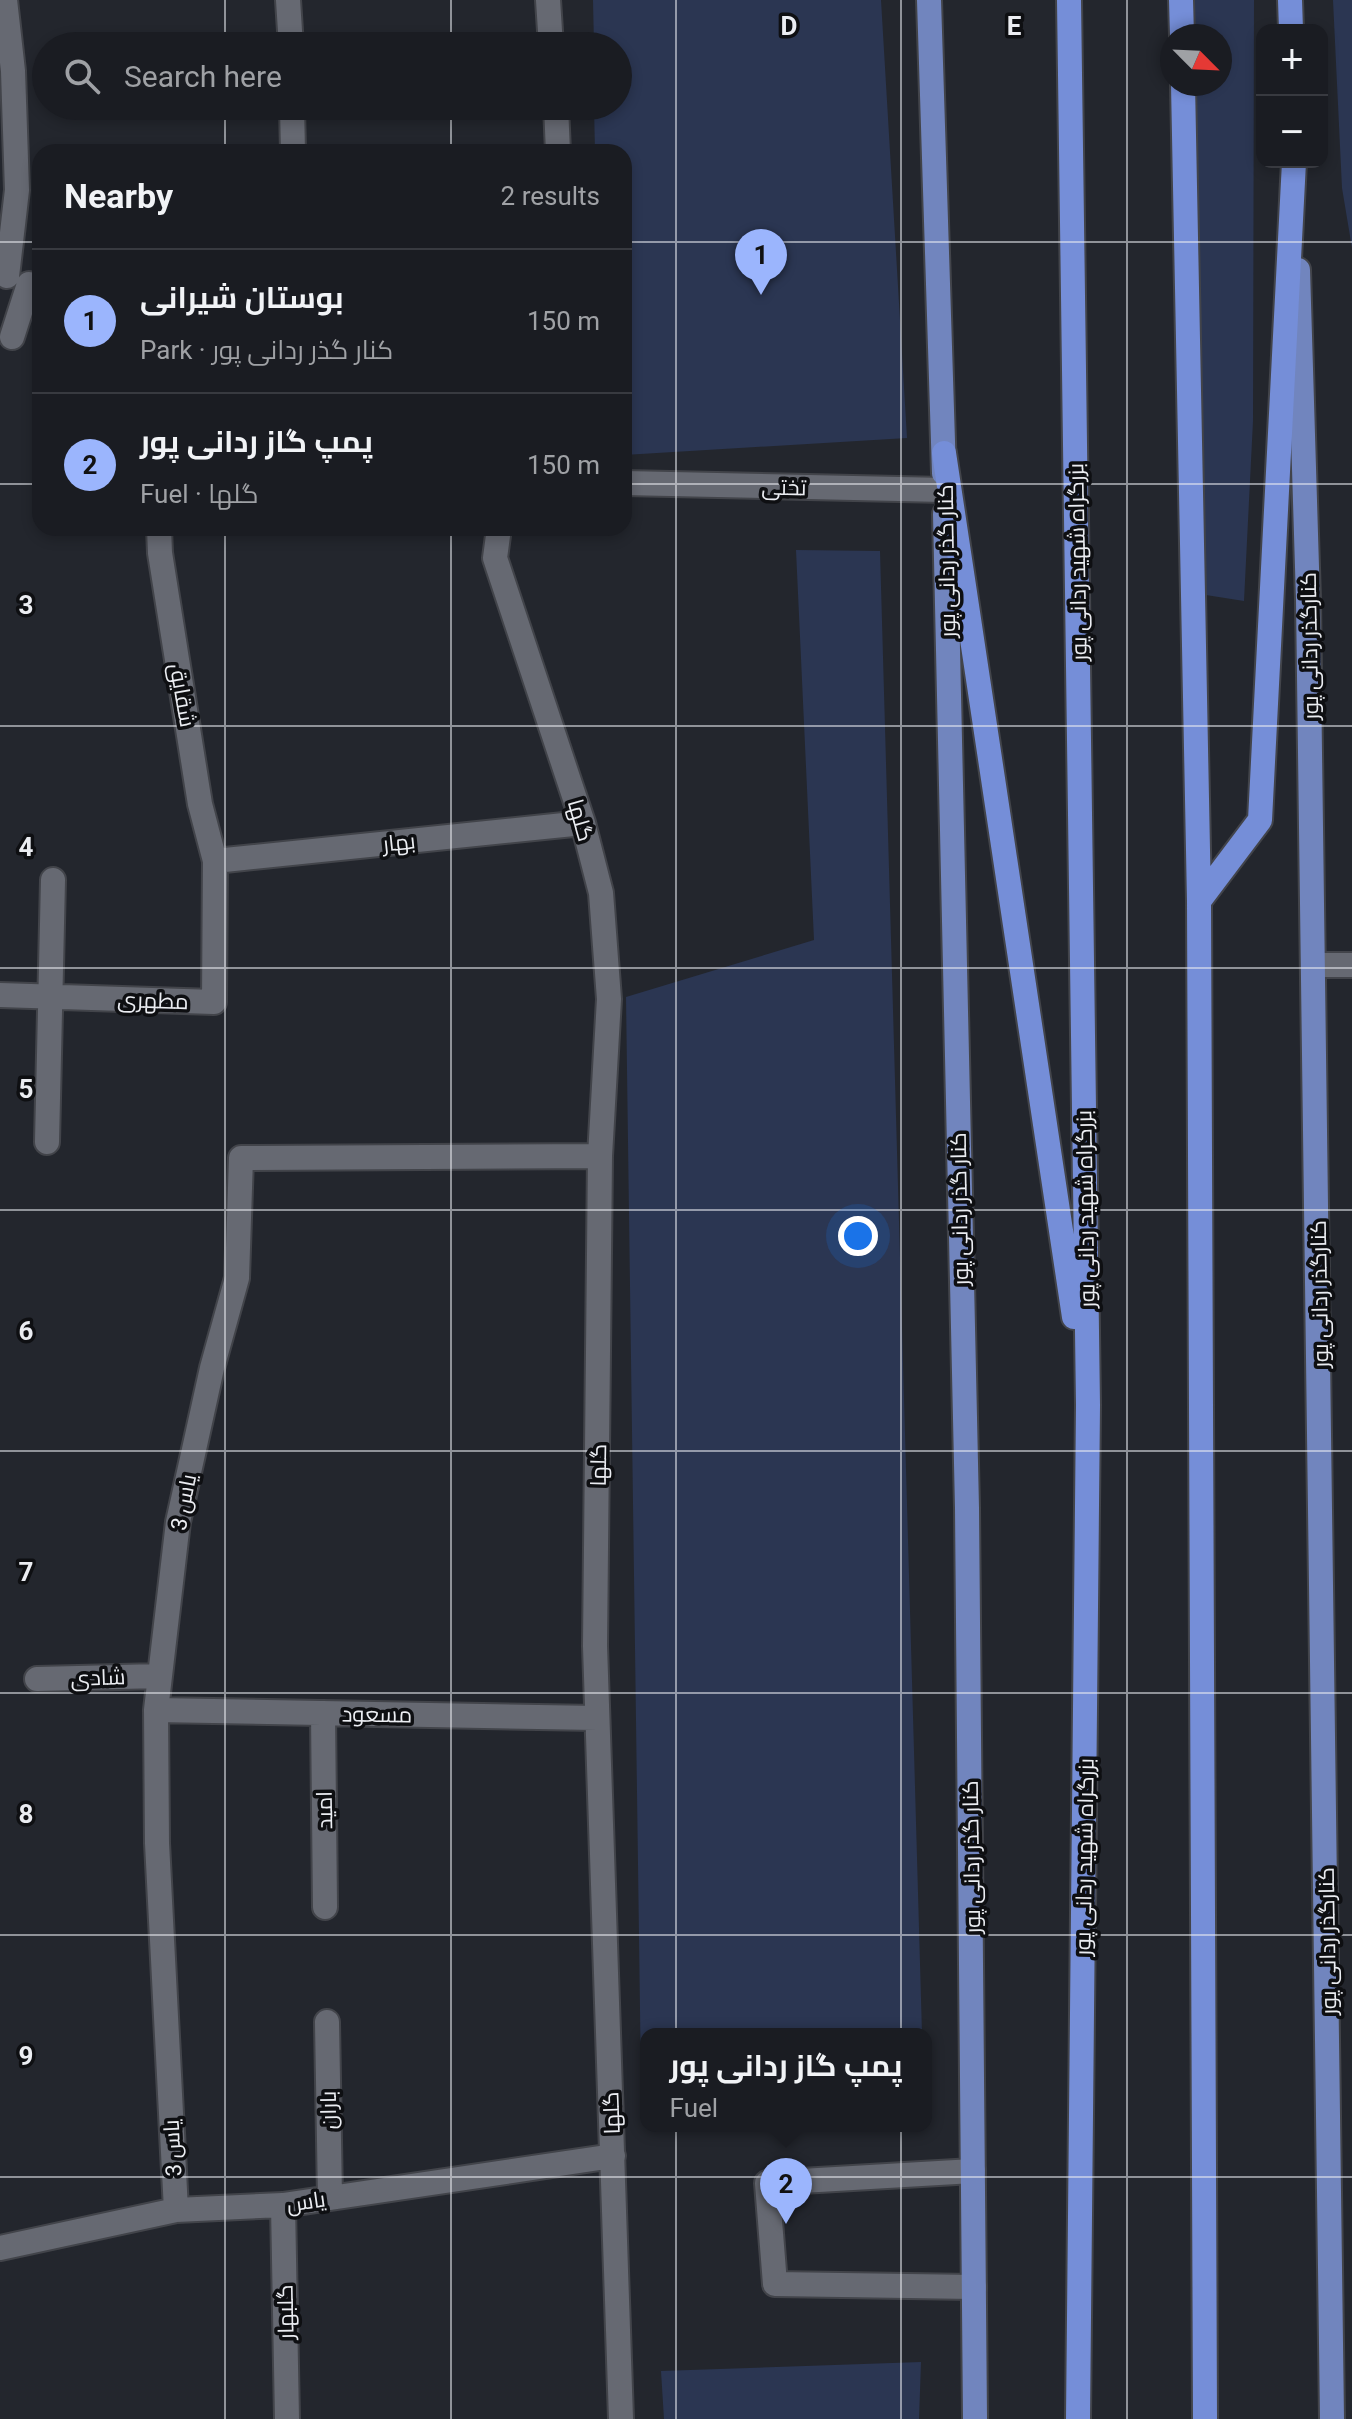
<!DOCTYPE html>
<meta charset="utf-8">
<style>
:root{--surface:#1a1c22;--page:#23252a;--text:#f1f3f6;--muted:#9fa1a5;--line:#383a40;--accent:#9bb5fd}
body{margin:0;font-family:Roboto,Cairo,sans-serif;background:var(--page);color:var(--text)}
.controls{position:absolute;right:24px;top:24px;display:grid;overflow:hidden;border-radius:16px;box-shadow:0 4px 12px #0003}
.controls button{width:72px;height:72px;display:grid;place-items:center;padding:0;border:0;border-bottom:2px solid var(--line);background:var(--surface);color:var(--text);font:40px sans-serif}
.compass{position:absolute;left:1160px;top:24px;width:72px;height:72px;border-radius:50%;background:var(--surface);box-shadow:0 4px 12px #0003;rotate:114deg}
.you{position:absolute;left:858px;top:1236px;width:28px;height:28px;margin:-20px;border:6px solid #fff;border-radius:50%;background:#1a73e8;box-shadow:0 0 0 12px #1a73e833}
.badge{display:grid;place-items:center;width:52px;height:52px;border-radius:50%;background:var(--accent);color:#111;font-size:26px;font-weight:700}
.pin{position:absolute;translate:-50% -66px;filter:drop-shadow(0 2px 4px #0008)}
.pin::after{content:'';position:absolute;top:42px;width:28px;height:24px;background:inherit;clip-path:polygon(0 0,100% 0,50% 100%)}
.popup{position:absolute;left:640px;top:2028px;width:292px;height:104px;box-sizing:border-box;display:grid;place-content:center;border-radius:16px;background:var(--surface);filter:drop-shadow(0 2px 6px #0005);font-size:26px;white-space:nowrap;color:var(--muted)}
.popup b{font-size:30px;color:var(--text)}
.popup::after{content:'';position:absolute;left:50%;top:100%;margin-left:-16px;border:16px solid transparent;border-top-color:var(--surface)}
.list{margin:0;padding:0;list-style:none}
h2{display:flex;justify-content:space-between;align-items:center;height:104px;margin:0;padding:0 32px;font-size:34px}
h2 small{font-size:26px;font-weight:400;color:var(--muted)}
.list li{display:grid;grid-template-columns:52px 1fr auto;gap:24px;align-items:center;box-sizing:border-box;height:144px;padding:0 32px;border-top:2px solid var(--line)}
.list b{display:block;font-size:30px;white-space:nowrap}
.list p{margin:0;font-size:26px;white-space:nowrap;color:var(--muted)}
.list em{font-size:26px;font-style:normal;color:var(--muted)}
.icon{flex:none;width:44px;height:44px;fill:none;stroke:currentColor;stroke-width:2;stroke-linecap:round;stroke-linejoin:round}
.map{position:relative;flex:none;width:1352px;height:2419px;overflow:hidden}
.search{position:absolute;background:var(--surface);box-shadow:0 4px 12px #0003;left:32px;top:32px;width:600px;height:88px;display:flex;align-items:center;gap:20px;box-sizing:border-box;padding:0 28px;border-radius:44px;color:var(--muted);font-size:30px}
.panel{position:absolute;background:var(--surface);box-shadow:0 4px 12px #0003;left:32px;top:144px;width:600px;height:392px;border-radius:24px}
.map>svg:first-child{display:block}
.green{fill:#2b3652}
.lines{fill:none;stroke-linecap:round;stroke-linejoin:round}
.service-casing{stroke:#42444a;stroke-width:28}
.minor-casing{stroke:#42444a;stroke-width:28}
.primary-casing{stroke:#42444a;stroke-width:28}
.trunk-casing{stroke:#42444a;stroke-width:28}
.service{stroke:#666972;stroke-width:24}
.minor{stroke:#666972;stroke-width:24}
.primary{stroke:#7185be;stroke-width:24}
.trunk{stroke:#758ed8;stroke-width:24}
.grid{fill:none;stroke:#ebedf2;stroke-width:2;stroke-opacity:0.55}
.labels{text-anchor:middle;stroke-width:7;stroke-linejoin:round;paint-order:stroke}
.street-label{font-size:22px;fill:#ebedf2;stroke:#0e0f12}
.grid-label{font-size:26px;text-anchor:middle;font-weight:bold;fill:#ebedf2;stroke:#0e0f12;stroke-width:7;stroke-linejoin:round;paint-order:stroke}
</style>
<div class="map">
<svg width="1352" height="2419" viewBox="0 0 1352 2419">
<rect width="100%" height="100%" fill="#23262d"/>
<!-- green -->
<path class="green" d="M593 0H881L907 438 624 455V152H595L594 106H618V46H594Z
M1185 0H1254L1253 421 1244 601 1206 595 1188 84H1220V36H1186Z
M1333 0H1352V248L1342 188Z
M796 550 880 551 922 2034H646V2081H641L626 997 814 940Z
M921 2362 919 2419H664L661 2371Z"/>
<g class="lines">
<!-- service casing -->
<g class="service-casing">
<path id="service" d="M973 2171 767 2183 775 2284 974 2287"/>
</g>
<!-- minor casing -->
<g class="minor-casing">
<path id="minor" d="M5 0 13 71 17 190 7 276
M288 0 291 46
M548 0 551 46
M292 106 293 152
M556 106 558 152
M12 337 29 284
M624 483 945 490
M499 528 495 558 583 823 601 893 609 999 600 1156 595 1646 621 2419
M215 861 583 823
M1314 965H1352
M0 995 214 1002 215 861 200 804 160 553 159 528
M47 1142 53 880
M37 1679 160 1676
M156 1710 597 1718
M323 1713 325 1907
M327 2022 330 2198
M283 2205 287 2419
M176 2210 157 1843 156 1710 178 1522 212 1368 237 1278 241 1158 600 1156
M0 2248 176 2210 283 2205 613 2156"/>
</g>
<!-- primary casing -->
<g class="primary-casing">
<path id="primary" d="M929 0 944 473
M1298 270 1308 600 1332 2419
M945 514 967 1508 975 2419"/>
</g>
<!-- trunk casing -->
<g class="trunk-casing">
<path id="trunk" d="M1069 0 1088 1405 1078 2419
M1181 0 1182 36
M1290 0 1291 30
M1183 84 1199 901 1205 2419
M944 453 1074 1317
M1199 901 1260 820 1294 162"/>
</g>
<!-- service -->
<use href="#service" class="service"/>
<!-- minor -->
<use href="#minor" class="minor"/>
<!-- primary -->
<use href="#primary" class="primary"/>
<!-- trunk -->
<use href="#trunk" class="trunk"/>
</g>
<!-- grid -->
<path class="grid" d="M225 0V46M451 0V46M676 0V2419M901 0V2419M1127 0V2419M225 106V152M451 106V152M0 242H40M624 242H1352M0 484H40M624 484H1352M225 528V2419M451 528V2419M0 726H1352M0 968H1352M0 1210H1352M0 1451H1352M0 1693H1352M0 1935H1352M0 2177H1352"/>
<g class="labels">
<!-- street labels -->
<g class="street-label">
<text transform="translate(784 487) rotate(1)" y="8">تختی</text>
<text transform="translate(946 561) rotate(-91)" y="8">کنار گذر ردانی پور</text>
<text transform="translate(1077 562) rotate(-91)" y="8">بزرگراه شهید ردانی پور</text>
<text transform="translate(1309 646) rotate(-91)" y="8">کنارگذر ردانی پور</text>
<text transform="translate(183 695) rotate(80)" y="8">شقایق</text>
<text transform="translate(581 820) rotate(74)" y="8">گلها</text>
<text transform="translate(399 842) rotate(-6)" y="8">بهار</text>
<text transform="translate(153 1000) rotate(2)" y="8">مطهری</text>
<text transform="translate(959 1209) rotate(-91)" y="8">کنار گذر ردانی پور</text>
<text transform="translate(1085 1209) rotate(-91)" y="8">بزرگراه شهید ردانی پور</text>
<text transform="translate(1319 1294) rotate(-91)" y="8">کنارگذر ردانی پور</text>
<text transform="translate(598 1465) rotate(-89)" y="8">گلها</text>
<text transform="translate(183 1502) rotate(-79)" y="8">یاس 3</text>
<text transform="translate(98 1677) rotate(-2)" y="8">شادی</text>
<text transform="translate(377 1714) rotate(1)" y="8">مسعود</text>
<text transform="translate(324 1810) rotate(-91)" y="8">امید</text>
<text transform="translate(971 1857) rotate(-91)" y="8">کنار گذر ردانی پور</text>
<text transform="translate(1084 1857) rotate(-89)" y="8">بزرگراه شهید ردانی پور</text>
<text transform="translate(1327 1941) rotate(-91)" y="8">کنارگذر ردانی پور</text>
<text transform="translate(328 2110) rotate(-91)" y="8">باران</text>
<text transform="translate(611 2113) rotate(-92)" y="8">گلها</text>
<text transform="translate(172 2148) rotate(-93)" y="8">یاس 3</text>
<text transform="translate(306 2201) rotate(-8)" y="8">یاس</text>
<text transform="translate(285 2312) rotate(-91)" y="8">گلبهار</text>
</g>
</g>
<g class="grid-label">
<text x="789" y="35">D</text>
<text x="1014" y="35">E</text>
<text x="26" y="614">3</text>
<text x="26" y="856">4</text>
<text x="26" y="1098">5</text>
<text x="26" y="1340">6</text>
<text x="26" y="1581">7</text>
<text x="26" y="1823">8</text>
<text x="26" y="2065">9</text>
</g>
</svg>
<div class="controls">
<button>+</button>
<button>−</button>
</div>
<svg class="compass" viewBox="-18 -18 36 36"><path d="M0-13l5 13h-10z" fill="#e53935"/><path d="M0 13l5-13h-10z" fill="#9fa1a5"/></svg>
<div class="you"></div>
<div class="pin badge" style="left:761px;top:295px">1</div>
<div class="pin badge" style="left:786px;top:2224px">2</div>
<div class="popup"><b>پمپ گاز ردانی پور</b>Fuel</div>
<div class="search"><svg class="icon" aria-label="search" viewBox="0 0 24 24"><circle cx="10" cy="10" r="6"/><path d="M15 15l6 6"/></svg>Search here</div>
<section class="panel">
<h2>Nearby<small>2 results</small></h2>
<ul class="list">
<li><span class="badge">1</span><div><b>بوستان شیرانی</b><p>Park · کنار گذر ردانی پور</p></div><em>150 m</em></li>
<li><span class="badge">2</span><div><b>پمپ گاز ردانی پور</b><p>Fuel · گلها</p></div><em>150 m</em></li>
</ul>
</section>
</div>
